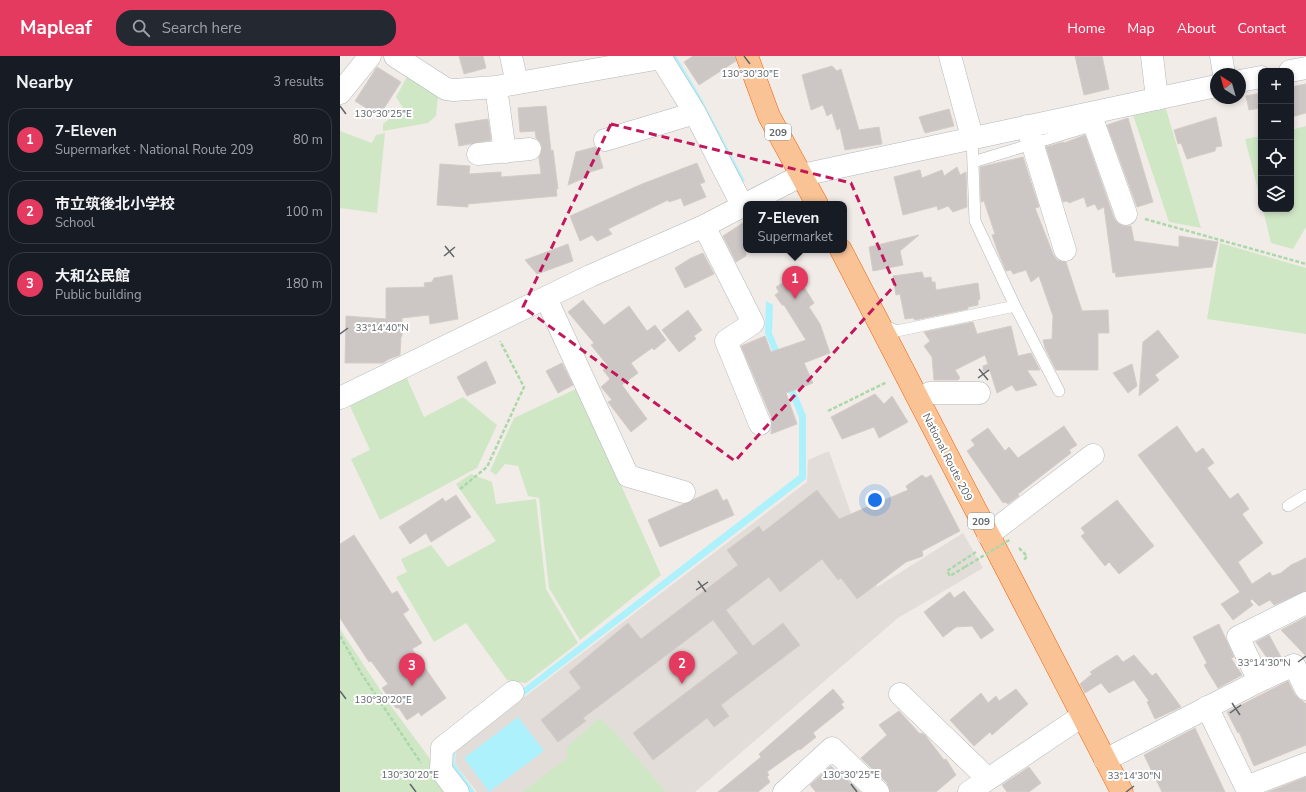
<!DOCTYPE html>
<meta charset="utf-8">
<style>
:root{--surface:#171b24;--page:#242831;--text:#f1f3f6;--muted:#9ea1a6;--line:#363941;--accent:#e43a5f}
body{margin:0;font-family:"Nunito Sans","Noto Sans JP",sans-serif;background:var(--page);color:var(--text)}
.controls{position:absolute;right:12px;top:12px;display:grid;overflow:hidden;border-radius:8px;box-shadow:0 2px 6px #0003}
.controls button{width:36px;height:36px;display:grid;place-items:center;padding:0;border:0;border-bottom:1px solid var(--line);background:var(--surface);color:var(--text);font:20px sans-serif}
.compass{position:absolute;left:870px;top:12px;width:36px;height:36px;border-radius:50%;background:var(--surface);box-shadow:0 2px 6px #0003;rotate:323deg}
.you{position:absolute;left:535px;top:444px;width:14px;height:14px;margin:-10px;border:3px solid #fff;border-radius:50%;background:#1a73e8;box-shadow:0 0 0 6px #1a73e833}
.badge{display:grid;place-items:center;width:26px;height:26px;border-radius:50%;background:var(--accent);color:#fff;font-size:13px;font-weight:700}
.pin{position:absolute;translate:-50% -33px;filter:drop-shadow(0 1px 2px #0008)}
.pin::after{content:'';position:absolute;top:21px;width:14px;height:12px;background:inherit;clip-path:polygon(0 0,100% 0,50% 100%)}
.popup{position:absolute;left:403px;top:145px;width:104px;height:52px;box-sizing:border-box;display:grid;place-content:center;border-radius:8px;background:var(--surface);filter:drop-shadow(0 1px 3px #0005);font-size:13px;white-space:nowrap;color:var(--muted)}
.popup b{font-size:15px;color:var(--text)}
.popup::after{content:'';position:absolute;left:50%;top:100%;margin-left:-8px;border:8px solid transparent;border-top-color:var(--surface)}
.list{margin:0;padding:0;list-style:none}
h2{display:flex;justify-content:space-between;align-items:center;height:52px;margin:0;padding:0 16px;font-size:17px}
h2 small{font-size:13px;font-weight:400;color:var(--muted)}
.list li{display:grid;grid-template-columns:26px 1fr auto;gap:12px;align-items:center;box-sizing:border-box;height:64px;margin:0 8px 8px;padding:0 8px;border:1px solid var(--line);border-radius:16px}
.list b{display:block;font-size:15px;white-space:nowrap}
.list p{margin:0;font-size:13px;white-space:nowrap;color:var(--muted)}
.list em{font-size:13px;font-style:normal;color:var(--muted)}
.icon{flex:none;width:22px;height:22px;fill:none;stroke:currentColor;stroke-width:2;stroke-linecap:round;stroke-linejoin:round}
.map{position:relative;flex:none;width:966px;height:736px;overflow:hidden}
header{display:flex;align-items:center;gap:24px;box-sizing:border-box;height:56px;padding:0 20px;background:var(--accent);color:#fff}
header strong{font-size:19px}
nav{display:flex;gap:22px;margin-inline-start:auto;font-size:14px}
.search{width:280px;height:36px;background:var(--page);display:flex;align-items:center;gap:10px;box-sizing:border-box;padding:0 14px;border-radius:16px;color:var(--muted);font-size:15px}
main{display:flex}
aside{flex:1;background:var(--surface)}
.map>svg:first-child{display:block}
.education{fill:#e3ddd9}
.green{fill:#d0e7c6}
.water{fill:#acf1fc}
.building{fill:#ccc7c5;stroke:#d5ccc6}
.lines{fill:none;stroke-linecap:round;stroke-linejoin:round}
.lane-casing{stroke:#b3b7ba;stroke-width:12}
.street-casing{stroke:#b3b7ba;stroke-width:23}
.highway-casing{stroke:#f16308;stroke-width:23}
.path{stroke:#abd8a9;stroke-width:2.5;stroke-dasharray:4 2;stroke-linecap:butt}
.lane{stroke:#fff;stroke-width:11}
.street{stroke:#fff;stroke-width:22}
.highway{stroke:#fac396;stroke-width:22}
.path-bridge{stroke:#abd8a9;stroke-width:2.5;stroke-dasharray:4 2;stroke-linecap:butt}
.marked{fill:none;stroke:#c2185b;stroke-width:3;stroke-dasharray:8 5;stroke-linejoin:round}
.ticks{fill:none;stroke:#5f6568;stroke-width:1.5}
.labels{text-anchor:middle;stroke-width:4;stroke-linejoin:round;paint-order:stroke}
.shield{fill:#fff;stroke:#8f9395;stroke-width:1}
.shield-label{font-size:10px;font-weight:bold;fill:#5f6568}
.street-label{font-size:11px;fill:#5f6568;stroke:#fff}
.ticks-label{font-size:10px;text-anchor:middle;fill:#5f6568;stroke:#fff;stroke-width:4;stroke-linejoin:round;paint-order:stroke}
</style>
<header>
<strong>Mapleaf</strong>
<div class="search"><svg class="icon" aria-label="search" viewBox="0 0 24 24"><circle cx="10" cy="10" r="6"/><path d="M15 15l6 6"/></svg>Search here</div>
<nav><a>Home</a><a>Map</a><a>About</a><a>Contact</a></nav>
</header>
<main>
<aside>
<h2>Nearby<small>3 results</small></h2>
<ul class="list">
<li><span class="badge">1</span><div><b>7-Eleven</b><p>Supermarket · National Route 209</p></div><em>80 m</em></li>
<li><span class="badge">2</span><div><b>市立筑後北小学校</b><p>School</p></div><em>100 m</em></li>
<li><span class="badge">3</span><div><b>大和公民館</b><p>Public building</p></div><em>180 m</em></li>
</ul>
</aside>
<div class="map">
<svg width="966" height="736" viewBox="0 0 966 736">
<rect width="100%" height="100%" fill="#f1ece8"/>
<!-- education -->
<path class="education" d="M489 395 537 531 623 477 643 512 558 562 355 736H137L115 708 116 693 467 426 468 404Z"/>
<!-- green -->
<path class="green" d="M69 17 98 40 96 60 88 67 43 75V68L63 52 56 41Z
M826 53 861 172 829 166 793 59Z
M966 70V171L953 193 931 187 923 153H951V74Z
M0 75 32 87 36 79 45 77 37 157 0 152Z
M921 80V146L905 83Z
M880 187 966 212V278L867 263Z
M66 320 84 361 123 341 157 369 137 412 40 464 11 403 30 394 10 350Z
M238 332 321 519 240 584 209 532 199 442 188 440 178 410 165 408 156 419 150 415 174 362Z
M131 418 152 426 156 448 196 443 206 533 238 587 186 627 167 624 126 567 94 586 56 521 67 516 61 503 91 489 108 511 156 485 116 428Z
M0 573 51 650 88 700 110 736H0Z
M259 662 274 675 326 736H182L228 701 226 692Z"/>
<!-- water -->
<path class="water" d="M332 0H336L360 40 405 125 402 126Z
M426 245 433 249 432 277 466 360V423L116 692 114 707 135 736H128L108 710 110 689 459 419V361L425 277Z
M178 661 204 695 149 736 124 702Z"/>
<!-- building -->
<path class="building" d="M119 0H143L146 12 124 18Z
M353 0H395L396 5 359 29 344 6Z
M735 0H762L769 33 744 39Z
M492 10 497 15 501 13 519 74 539 71 542 88 505 94 500 72 497 74 492 57 487 60 483 49 471 54 462 19Z
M37 11 61 26 39 60 15 45Z
M966 28V57L951 61V31Z
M921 37V52L909 54 906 40Z
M206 50 211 95 213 94 218 133H216L217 140 128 148V151L97 149 100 108 130 110 129 118 161 116V121L201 118 199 102 202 91 200 86 196 82 195 75 180 76 178 52Z
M609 53 614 70 585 77 579 61Z
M876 61 882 90 876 91 875 95 847 103 841 87 838 88 834 74Z
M788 62 813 146 797 151 767 69Z
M148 63 151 84 119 90 115 68Z
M745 79 774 162 778 167 783 170H791L794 185 839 191V180L878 186 872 211 776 221 775 216 773 217 764 151 758 154 755 148 747 151 744 141 729 147 727 145 723 146 706 91 723 86 724 87Z
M255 91 258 94 263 112 247 117V121L228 129 236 96Z
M683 101 699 151 695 152 713 198 717 204 726 206 742 255 768 254 769 277H758V314H716L705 292 703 284 712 283 713 260 699 220 691 226 686 214 673 218 671 214 666 215 658 196 652 179 655 178 644 145 641 146 640 111Z
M357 107 365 126 360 128 366 141 344 150 341 142 329 146 328 144 268 173 272 178 257 185 252 179 240 185 230 160 302 128Z
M617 111 620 119 626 116 627 151 613 156 608 150 598 154 597 150 563 159 554 121 580 114 582 122 602 114 604 120Z
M406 165V200L396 206 383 180Z
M579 179 560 195 563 209 533 215 529 191Z
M228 188 233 205 197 218 185 204Z
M363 197 374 218 345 232 335 212 351 202Z
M582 216 584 222 591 221 592 226H595L596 234 638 227 640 243 638 244V249L628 251V253L575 264 573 262 565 263 560 238 556 239 553 220Z
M456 218 474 247 469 251 480 268 490 297 464 307 473 327 446 337 457 368 431 378 432 363 401 290 425 280 431 296 466 284 444 249H442L435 239 439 236 436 231Z
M112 219 118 263 90 268 89 259 62 262V280L61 281 60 299 49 303 43 307H5L6 260 46 263V232L85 231 84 227 92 226 94 222Z
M243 244 264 269 289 250 307 275 315 269 326 284 314 294 312 292 291 307 298 317 282 329 307 363 291 376 268 346 272 344 261 331 270 323 263 314 268 310 251 289 254 287 228 256Z
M348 254 362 274 354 280 356 283 339 296 322 274Z
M633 266 637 278 671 270 678 300 691 297 700 314H687L697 329 676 335 672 329 657 337 650 315H643V310L648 308 645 299 615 314 620 322 618 324H594L592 301 584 290 590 285 584 276Z
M818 274 839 301 815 319 819 324 799 340 803 286Z
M146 305 156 327 127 340 117 321Z
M222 307 233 329 218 337 206 315Z
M792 308 797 330 788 337 773 317Z
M535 338 544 348 552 340 568 366 539 382 534 371 502 383 491 361Z
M724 370 737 389 729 394 731 397 678 438 679 440 668 448 665 446 663 447 627 395 635 389 631 384 648 372 665 395 669 391 678 402Z
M837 370 856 397 863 392 874 407 867 412 890 443 898 437 909 453 902 458 923 487 898 506 912 528 930 516 932 520 941 517 951 509 966 502V535L934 549 930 544 919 550 912 543 910 545 913 549 893 564 881 548 900 536 798 399Z
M582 419 586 422 591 419 620 475 582 495 583 500 566 506 517 543 501 522 498 524 482 503 440 536 429 521 386 554 413 590 443 567 460 589 381 649 389 660 374 671 367 662 313 704 293 677 398 597 373 564 243 662 246 665 218 686 201 664 241 632 229 616 288 567 301 583 398 509 387 494 419 470 423 476 477 434 499 463 568 434 566 430Z
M377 433 383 445 387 443 394 459 320 491 308 464Z
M116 439 131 461 91 486 86 477 70 488 59 471 103 442 105 446Z
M777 444 814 490 779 518 769 506 765 510 741 480 745 477 741 472Z
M14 479 52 538 57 535 69 554 63 558 82 587 72 593 106 642 81 660 79 656 67 664 59 652H56L42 632 48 628 31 605 29 606 0 562V488Z
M624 535 654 574 641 583 632 570 616 571 603 581 584 556 610 536 614 542Z
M966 561V600L941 574Z
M879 568 894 601 891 602 902 619 878 632 864 609 867 607 853 581Z
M929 579 941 601 930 606 916 586Z
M777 599 783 606 794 599 812 620 816 617 841 651 815 663 807 646 809 645 794 624 769 637 761 627 745 637 740 628 752 618 750 616Z
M948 625 955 639 966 648V689L914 710 899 676 898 677 887 656Z
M493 633 504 646 501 648 504 652 473 677 476 681 460 694 459 693 427 716 429 719 427 721 430 726 418 736H378L421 701 419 698Z
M676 633 688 648 652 679 650 676 634 690 610 664 641 637 648 647 656 640 659 645Z
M559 655 580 678 582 677 585 679 604 704 606 703 616 719 596 736H550L547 727 521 702 547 679 539 669Z
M855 672 885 736H822L804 699Z
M491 710 498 717 499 716 520 736H476L470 729Z
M689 711 701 727 689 736H667L662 729Z
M966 721V736H928Z"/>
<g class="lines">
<!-- lane casing -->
<g class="lane-casing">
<path id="lane" d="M632 81 635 165 675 250 719 335
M633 106 754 69
M543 269 557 275 675 250
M948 450 966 439"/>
</g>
<!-- street casing -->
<g class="street-casing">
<path id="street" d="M55 0 106 33 114 34 156 31 321 2 355 57 402 149
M171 0 177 27
M610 0 632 81
M812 0 817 43
M881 0 884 18
M950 15 966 12
M900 25 921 21
M156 31 165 96
M0 37 30 0
M750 57 786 158
M687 70 725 194
M265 84 355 57
M138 98 190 93
M364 170 413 267 386 285 420 368
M206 242 288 420 344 436
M590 337H639
M0 342 250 220 364 170 462 119 876 30
M648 479 753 399
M919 625 954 609 966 633
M560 638 648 723
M867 651 906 731 966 708
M765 704 919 625 898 581 966 547
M118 736 101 714 102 692 173 636
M444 736 492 692 538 736
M629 736 742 660"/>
</g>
<!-- highway casing -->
<g class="highway-casing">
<path id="highway" d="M407 0 429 60 477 148
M501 194 782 736"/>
</g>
<!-- path -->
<path class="path" d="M805 163 966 208
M488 355 547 326
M120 433 147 411 184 331 160 285
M679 492 687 500 684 504
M625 511 610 520 607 515 636 496
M0 580 21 617 81 707"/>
<!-- lane -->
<use href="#lane" class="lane"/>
<!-- street -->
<use href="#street" class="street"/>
<!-- highway -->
<use href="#highway" class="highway"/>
<!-- path-bridge -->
<path class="path-bridge" d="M625 511 671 483"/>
</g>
<!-- marked area -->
<path class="marked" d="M271 68 511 127 555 229 395 405 183 251Z"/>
<!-- ticks -->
<path class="ticks" d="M404 0 410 8M0 50 6 58M105 190 114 201M104 200 115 191M0 278 8 272M639 313 648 324M638 322 649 314M358 525 366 536M356 534 368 526M958 606 966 600M0 635 6 643M892 647 900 659M890 657 901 649M70 728 76 736M511 728 517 736M786 736 794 730"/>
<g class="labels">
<!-- shield labels -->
<g class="shield">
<rect x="425" y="68" width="26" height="16" rx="3"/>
<rect x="628" y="457" width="26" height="16" rx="3"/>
</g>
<g class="shield-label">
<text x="438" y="80">209</text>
<text x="641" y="469">209</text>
</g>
<!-- street labels -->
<g class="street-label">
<text transform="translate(608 401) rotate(63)" y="4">National Route 209</text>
</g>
</g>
<g class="ticks-label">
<text x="410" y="21">130°30'30"E</text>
<text x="43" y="61">130°30'25"E</text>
<text x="42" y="275">33°14'40"N</text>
<text x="924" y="610">33°14'30"N</text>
<text x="43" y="647">130°30'20"E</text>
<text x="70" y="722">130°30'20"E</text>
<text x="511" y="722">130°30'25"E</text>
<text x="794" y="723">33°14'30"N</text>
</g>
</svg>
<div class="controls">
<button>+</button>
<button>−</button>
<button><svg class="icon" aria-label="locate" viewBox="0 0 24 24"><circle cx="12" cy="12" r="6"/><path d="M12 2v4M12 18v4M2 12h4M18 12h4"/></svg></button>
<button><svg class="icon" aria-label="layers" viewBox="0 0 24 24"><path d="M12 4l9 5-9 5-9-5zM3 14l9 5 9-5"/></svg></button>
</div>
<svg class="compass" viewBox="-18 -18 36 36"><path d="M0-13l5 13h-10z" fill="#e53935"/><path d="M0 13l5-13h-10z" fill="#9ea1a6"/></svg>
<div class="you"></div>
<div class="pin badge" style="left:455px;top:243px">1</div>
<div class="popup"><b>7-Eleven</b>Supermarket</div>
<div class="pin badge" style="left:342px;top:628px">2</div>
<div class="pin badge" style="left:72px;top:630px">3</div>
</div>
</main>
